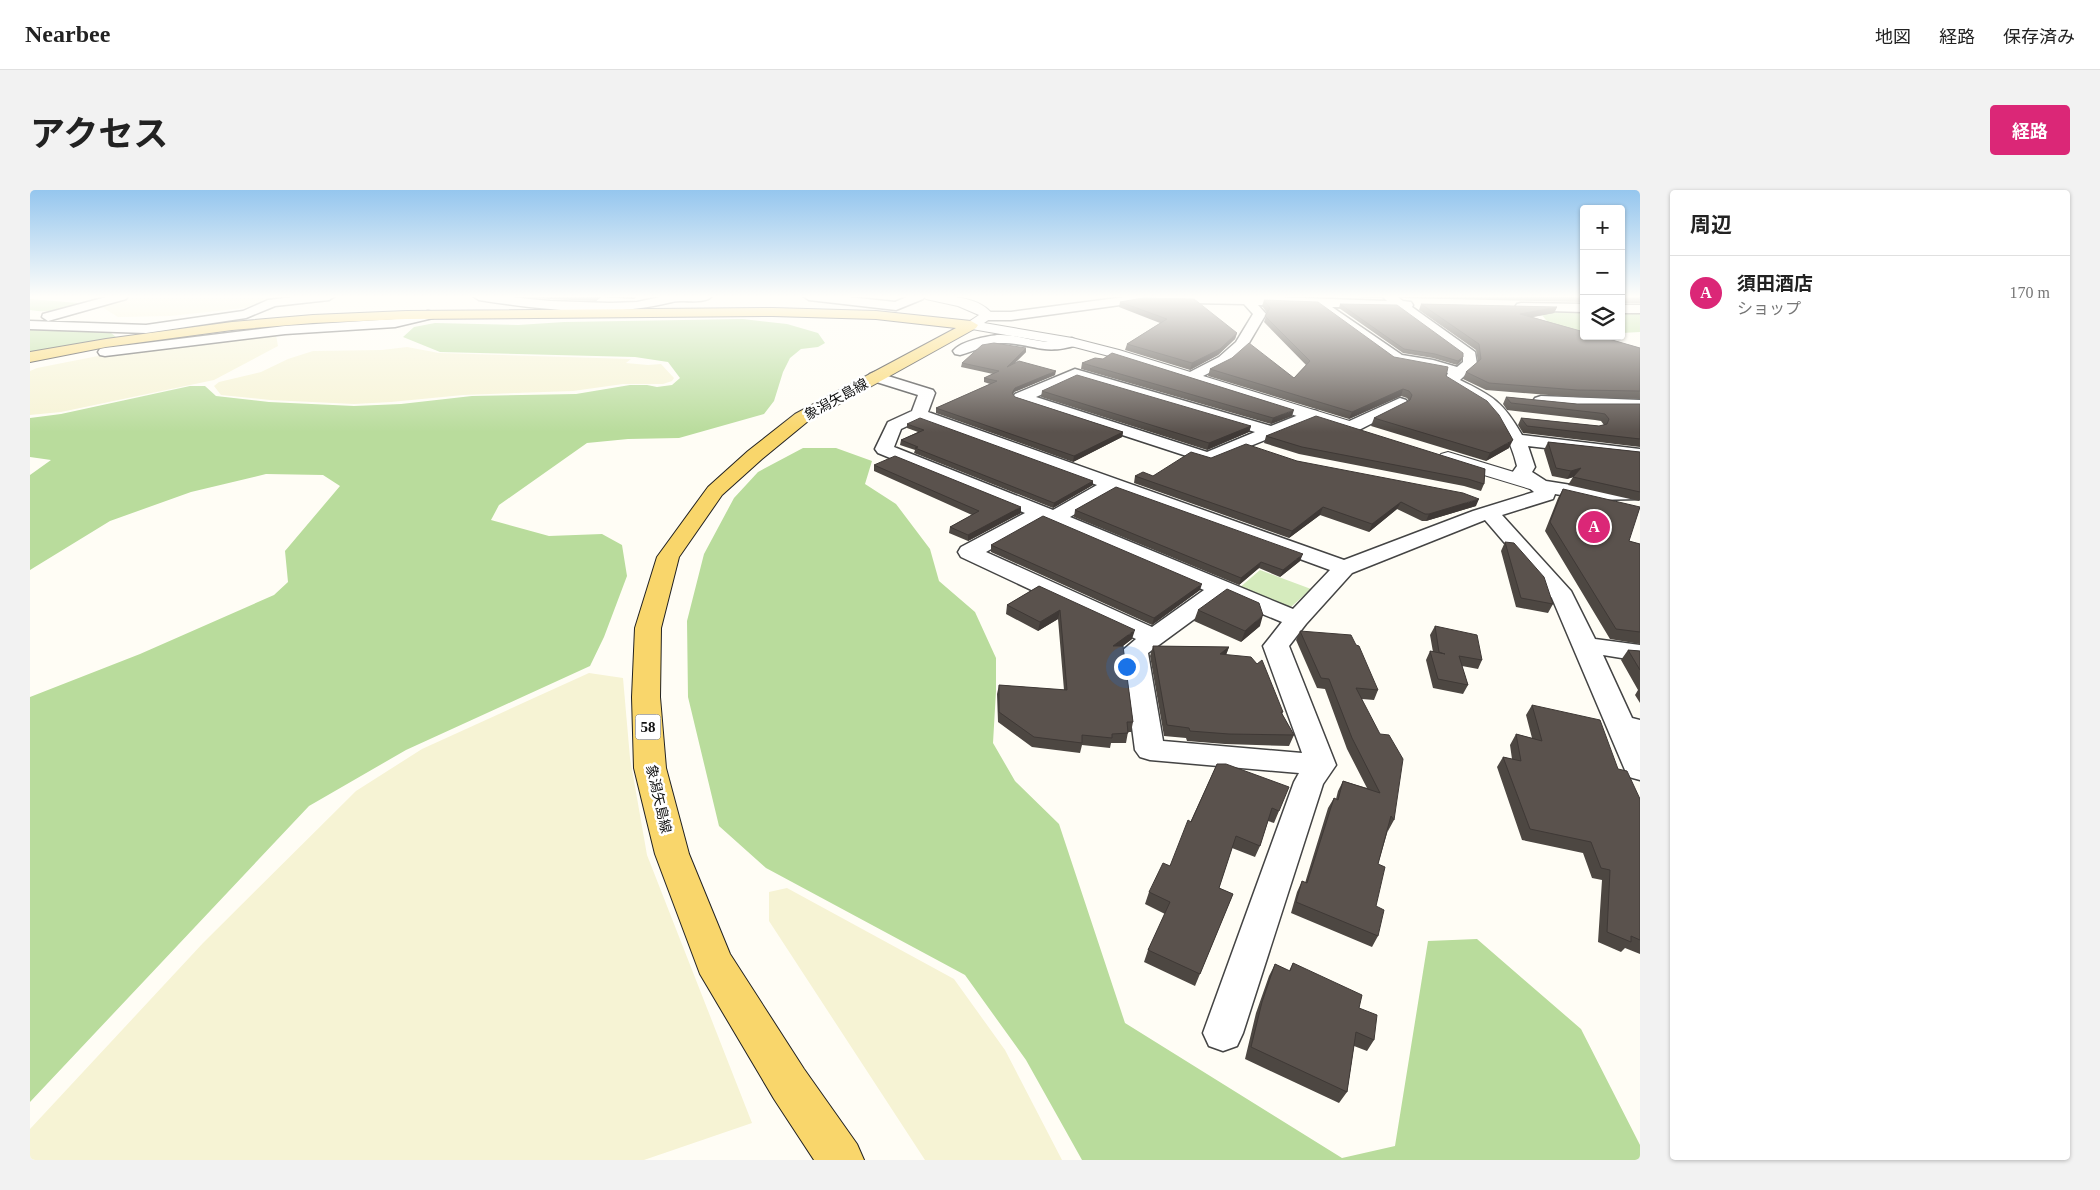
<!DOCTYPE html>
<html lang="ja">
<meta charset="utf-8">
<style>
:root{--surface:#fff;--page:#f2f2f2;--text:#222;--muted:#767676;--line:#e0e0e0;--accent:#db2777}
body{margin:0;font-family:"Times New Roman","Noto Sans JP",serif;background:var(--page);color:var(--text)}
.controls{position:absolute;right:15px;top:15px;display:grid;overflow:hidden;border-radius:5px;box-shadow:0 1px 4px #0004}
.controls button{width:45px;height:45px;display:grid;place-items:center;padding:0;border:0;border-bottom:1px solid var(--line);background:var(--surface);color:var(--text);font:25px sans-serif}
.you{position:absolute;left:1096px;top:476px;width:18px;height:18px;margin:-12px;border:4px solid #fff;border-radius:50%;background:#1a73e8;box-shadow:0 0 0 8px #1a73e833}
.badge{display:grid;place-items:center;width:32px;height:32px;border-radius:50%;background:var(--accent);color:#fff;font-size:16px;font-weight:700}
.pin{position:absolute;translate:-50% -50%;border:2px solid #fff;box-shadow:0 1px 5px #0006}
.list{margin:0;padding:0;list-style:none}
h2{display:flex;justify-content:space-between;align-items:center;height:65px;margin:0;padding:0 20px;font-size:21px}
h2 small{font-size:16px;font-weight:400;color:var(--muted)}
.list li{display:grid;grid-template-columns:32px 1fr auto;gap:15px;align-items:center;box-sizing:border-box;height:75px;padding:0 20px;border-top:1px solid var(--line)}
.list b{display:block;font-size:19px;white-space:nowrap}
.list p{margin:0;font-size:16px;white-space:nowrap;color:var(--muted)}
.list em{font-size:16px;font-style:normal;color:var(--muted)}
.icon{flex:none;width:28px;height:28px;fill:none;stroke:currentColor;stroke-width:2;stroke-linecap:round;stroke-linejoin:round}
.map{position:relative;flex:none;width:1610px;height:970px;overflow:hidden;border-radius:5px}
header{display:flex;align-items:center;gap:30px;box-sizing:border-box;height:70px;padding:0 25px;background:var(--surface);border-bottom:1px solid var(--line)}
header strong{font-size:24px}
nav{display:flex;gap:28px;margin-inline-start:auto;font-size:18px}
.intro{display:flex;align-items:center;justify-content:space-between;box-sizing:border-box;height:120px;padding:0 30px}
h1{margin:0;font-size:35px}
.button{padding:12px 22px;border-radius:5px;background:var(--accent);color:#fff;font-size:18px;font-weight:700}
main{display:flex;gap:30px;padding:0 30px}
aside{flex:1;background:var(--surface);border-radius:5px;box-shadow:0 1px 4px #0004}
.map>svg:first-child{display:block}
.farmland{fill:#f6f3d4}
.green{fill:#d5ebbd}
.forest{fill:#b9dc9c}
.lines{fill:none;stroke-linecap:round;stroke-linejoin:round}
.minor-casing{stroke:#444;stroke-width:3}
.tertiary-casing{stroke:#444;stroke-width:2}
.primary-casing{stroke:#222;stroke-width:2}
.minor{fill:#fff;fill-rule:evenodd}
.tertiary{fill:#fff;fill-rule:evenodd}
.primary{fill:#f9d66b;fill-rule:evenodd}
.wall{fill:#4d4742}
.shaded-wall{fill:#3f3936}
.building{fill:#5a524d;stroke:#3f3936}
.labels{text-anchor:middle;stroke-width:5;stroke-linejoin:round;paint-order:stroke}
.far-street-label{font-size:14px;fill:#111;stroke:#fff}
.shield{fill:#fff;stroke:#585858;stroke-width:1}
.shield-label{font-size:15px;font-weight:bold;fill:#111}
</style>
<header>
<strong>Nearbee</strong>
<nav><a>地図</a><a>経路</a><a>保存済み</a></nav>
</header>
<div class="intro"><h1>アクセス</h1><a class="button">経路</a></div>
<main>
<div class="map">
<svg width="1610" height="970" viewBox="0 0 1610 970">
<rect width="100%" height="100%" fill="#fffdf5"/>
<!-- farmland -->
<path class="farmland" d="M104 106H273L244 109 214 118 140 126 88 127 72 117Z
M246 145 248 156 184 190 31 222 0 225V181L7 178 73 165Z
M377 157 409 163 601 169 596 173 618 175 631 174 644 188 642 191 633 194H593L543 201 433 205 361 212 324 214 240 210 191 205 184 196 189 192 231 182 258 169 283 161 352 160Z
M559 483 593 488 600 568 617 665 722 933 614 970H0V939L173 753 326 601 392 559Z
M757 698 924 789 975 860 1032 970H895L739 731V702Z"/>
<!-- green -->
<path class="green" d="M1230 380 1281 399 1262 416H1252L1208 399Z"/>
<!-- forest -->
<path class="forest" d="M0 109 49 113C32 121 18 123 0 120Z
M1515 122 1554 123V146L1531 149 1512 125Z
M1591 123 1610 124V142L1591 143Z
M713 129 757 134 788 143 795 153 788 157 771 159 760 168 753 182 744 211 734 224 649 248 598 249 557 253 469 315 461 330 519 346 572 344 592 355 597 386 574 447 560 476 376 560 279 616 0 912V507L110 464 244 405 258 392 255 361 310 296 293 285 236 284 161 302 80 331 0 380V285L21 270 0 267V228L31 224 160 196H175L186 206 239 212 324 216 371 214 442 206 546 204 600 195H617L627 197 642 195 650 188 638 172 605 167 410 162 373 147 384 137 405 133 488 135 534 132Z
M14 136 81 143 86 147 0 163V137Z
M773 258H806L842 271 835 294 866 314 900 359 909 391 945 422 966 468V501L963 553 985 591 1029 634 1095 833 1312 968 1365 956 1398 751 1447 749 1551 839 1610 955V970H1052L996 870 935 785 736 678 689 636 658 507 657 431 674 364 704 308 728 282Z"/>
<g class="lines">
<!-- minor casing -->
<g class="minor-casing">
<path id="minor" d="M80 106H98L96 109 18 131 12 127 13 124Z
M271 106H305L299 110 245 116 216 128 116 143 0 139V131L116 135 213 121 238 110Z
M443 106H471L520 111 580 113 607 112 635 106H682C674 115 653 109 642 112 579 128 512 120 449 110Z
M773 106H809L865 112 879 106H895L893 109 866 120 779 110Z
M1102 106H1217L1357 111 1352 106H1366L1373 111 1381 112 1383 115 1382 117 1445 162 1447 174 1430 190C1463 206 1473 212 1492 245L1610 259V269L1498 256 1505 277 1502 282 1516 291 1560 298 1610 297V309L1560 310 1525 304 1523 309 1472 325 1541 401 1565 449 1610 455V471L1573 465 1602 528 1610 530V590L1599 587 1595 580 1522 408 1455 330 1322 383 1276 434 1259 456 1306 575 1293 594 1213 843 1207 856 1193 861 1179 856 1173 843 1264 592 1269 583 1120 570 1110 567 1105 560 1092 461 1106 449 931 367 928 362 931 357 995 323 848 263 845 259 858 232 882 221 888 205 840 190 837 187 840 184 845 182 903 200 905 203 898 222 1314 370 1443 321 1504 302 1482 283 1487 276C1482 254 1468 224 1448 211 1438 204 1427 201 1417 195L1414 192 1418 183 1401 178 1363 172 1292 121 1291 116 1228 115 1236 124 1216 158 1199 173 1161 192 1156 190 1153 187 1156 184 1189 167 1206 152 1223 124 1214 114 1112 112 981 130H957L951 126 957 122H981ZM1302 117 1367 118 1433 166V172L1427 177 1403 170 1372 165ZM890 230 1067 295 1023 320 864 257 871 239ZM1084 301 1300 380 1263 419 1040 327ZM1012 330 1017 332 1174 400 1122 437 956 362ZM1193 408 1252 432 1233 456 1272 563 1133 551 1118 463Z
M1491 113 1554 114V122L1487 120 1485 117 1487 114Z
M1591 115H1610V123H1591Z
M398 121 403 122 404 125 403 128 365 137 255 144 75 166 70 165 68 162 70 159 75 158 255 136 365 129Z
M967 145C986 144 1004 152 1022 152 1029 152 1035 149 1042 148L1049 152 1047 155C1013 166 1002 153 971 153 956 153 944 162 930 165L925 164 923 161C931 151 954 147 967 145Z
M1045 179 1241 236 1281 220 1287 221 1289 225 1287 229 1178 273 985 210 983 207 985 204ZM1046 189 1225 242 1177 262 1006 207Z
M1511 206 1610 210V220L1505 214 1503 211 1505 208Z
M1370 208 1376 210 1378 213 1376 216 1327 241H1315L1313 237 1315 233Z"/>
</g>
<!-- tertiary casing -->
<g class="tertiary-casing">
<path id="tertiary" d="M894 106C917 106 949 105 964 126L954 133 1042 148 1089 160 1326 233 1329 237 1326 241 1320 242 1314 241 1079 166 1041 156 936 138 934 135 949 125 928 116 896 109Z
M1418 262 1517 292 1520 296 1517 300 1510 302 1411 272 1408 268 1411 264Z"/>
</g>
<!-- primary casing -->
<g class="primary-casing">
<path id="primary" d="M743 118 846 121 941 131 948 135 946 138 777 232 732 269 692 305 649 367 631 438 630 507 636 578 659 664 700 764 774 879 827 954 834 970H784L744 909 670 784 625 664 604 578 602 507 605 438 627 367 678 297 718 261 765 224 926 138 846 129 743 126 376 129 283 133 202 140 76 157 0 172V162L76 149 202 132 283 125 376 121Z"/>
</g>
<!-- minor -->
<use href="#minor" class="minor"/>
<!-- tertiary -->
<use href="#tertiary" class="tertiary"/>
<!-- primary -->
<use href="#primary" class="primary"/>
</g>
<!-- wall -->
<path class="wall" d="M489 106H608L604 109 571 107 566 111 520 109Z
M1292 106H1352L1351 108Z
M1369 106H1554V112L1373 108Z
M1591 106H1610V113H1591Z
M1234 110 1364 167 1416 186 1479 258 1456 271 1341 236 1344 228 1379 211 1377 208 1371 206 1319 229 1178 186 1180 179 1264 188 1276 175 1234 132 1237 123 1232 116Z
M1090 112 1207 143 1205 149 1188 165 1160 180 1095 160 1097 154 1130 133 1089 117Z
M1310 114 1433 167 1431 171 1427 175 1403 168 1373 163 1309 118Z
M1391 114 1527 117 1524 123 1502 127 1610 158V209L1543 207 1456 200 1433 189 1436 182 1448 172 1446 160 1389 120Z
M996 162 985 173 1025 185 984 202 983 205 985 207 1093 242 1092 247 1043 272 906 223V218L960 194 954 192V188L963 184 931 177 932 173Z
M1052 173 1262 226 1241 234 1051 179Z
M1012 201 1221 236 1219 242 1177 260 1011 207Z
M1476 207 1547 214H1610V257L1493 243 1488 235 1491 228 1569 236 1574 235 1571 231 1565 230 1477 220 1473 214Z
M877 234 1063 295 1023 318 884 263 885 260 870 255 871 250 888 242 877 238Z
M1236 246 1455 279 1454 294 1451 301 1434 296 1269 264 1234 253Z
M1518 252 1610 262V309L1609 311 1538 295 1543 287 1537 289 1522 286 1514 260Z
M1181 268 1267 271 1446 316 1396 331H1392L1367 319 1339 342 1290 325 1259 348 1104 293 1105 286H1123Z
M844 275 991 323 938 351 919 343 920 337 942 325 844 281Z
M1533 299 1599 351 1610 354V454L1580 449 1515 341 1528 308Z
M1045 320 1270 371 1250 387 1229 378 1209 395 1044 327Z
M1475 352 1523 414 1518 423 1486 417 1471 361Z
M961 355 1170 400 1122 435 961 362Z
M1009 396 1102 449 1093 456 1103 532 1101 542H1098L1096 553H1081L1080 558 1052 555 1050 563 1002 557 968 532 967 504 969 495 1034 500 1028 429 1008 441 976 424 977 415Z
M1168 420 1230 436 1211 452 1164 431Z
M1405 436 1452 470 1448 479 1432 476 1438 495 1433 504 1403 498 1396 470 1400 461 1403 462 1400 445Z
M1270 441 1348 500 1344 510 1332 509 1364 630 1358 641V640L1348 674 1346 716 1348 746 1342 757 1261 723 1267 702 1272 691 1275 693 1298 618 1304 608 1306 609 1308 601 1313 591 1337 598 1317 559 1295 499 1287 498 1266 450Z
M1123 456 1199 457 1196 465 1253 522 1252 524 1264 545 1259 556 1195 554 1157 551 1156 548 1134 546 1120 466Z
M1598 460 1610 461V513L1605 505 1608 500 1591 470Z
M1502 515 1588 579 1610 609V764L1595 758 1591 762 1568 752 1572 690 1562 688 1553 663 1492 650 1467 577 1473 567 1482 569 1480 555 1486 544 1502 548 1496 525Z
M1187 574 1249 621 1244 633 1238 631 1230 656 1225 667 1202 658 1189 698 1203 704 1165 796 1114 772 1118 760 1135 724 1115 714 1119 702 1140 676Z
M1263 773 1329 818 1344 850 1337 861 1324 856 1317 902 1309 913 1215 869 1226 823 1239 786 1245 774 1259 781Z"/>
<!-- shaded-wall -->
<path class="shaded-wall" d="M567 106H571V107L566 111 565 107Z
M1527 117 1524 123 1487 130 1490 124Z
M1207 143 1205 149 1188 165 1160 180 1162 173Z
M996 158V162L976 181 977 177Z
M1433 167 1431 171 1427 175 1428 171Z
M1026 181 1025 185 984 202 981 208 982 203 985 198Z
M1373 199 1371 206 1319 229 1322 222Z
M1264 220 1262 226 1241 234 1243 228Z
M1221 236 1219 242 1177 260 1179 253Z
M1093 242 1092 247 1043 272 1044 266Z
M1483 250 1479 258 1456 271 1460 263Z
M1551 278 1547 286 1537 289 1541 281Z
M1063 291V295L1023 318 1024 313Z
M1449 309 1446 316 1396 331 1399 324Z
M1371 312 1367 319 1339 342 1342 334Z
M991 317V323L938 351V345Z
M1293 317 1290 325 1259 348 1262 341Z
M1273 364 1270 371 1250 387 1253 380Z
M1231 372 1229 378 1209 395 1211 388Z
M1172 394 1170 400 1122 435 1124 428Z
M1030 420 1028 429 1008 441 1010 432Z
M1233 425 1230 436 1211 452 1215 441Z
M1105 440 1102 449 1081 465 1083 456Z
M1199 457 1195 467 1190 464Z"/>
<!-- building -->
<path class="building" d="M534 106H567L565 107Z
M1456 106H1554V108Z
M1591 106H1610V109L1591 108Z
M1113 108 1164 109 1207 143 1190 159 1162 173 1097 154 1137 129 1090 112Z
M1234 110 1288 112 1364 167 1418 177 1416 186 1457 211 1469 225 1483 250 1460 263 1344 228 1380 210 1382 205 1379 201 1373 199 1322 222 1180 179 1202 168 1219 153 1264 188 1280 171 1235 126 1240 118Z
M1310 114 1367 115 1433 163V167L1428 171 1405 164 1374 159Z
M1391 114 1527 117 1490 124 1554 142V146H1568L1610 158V201L1547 200 1459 193 1436 182 1451 169 1449 154Z
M964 153 996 158 977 177 989 171 1026 181 985 198 982 203 985 207 1093 242 1044 266 906 218 967 191 954 188 969 181 932 173 952 155Z
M1082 163 1264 220 1243 228 1052 173 1065 168 1073 169Z
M1047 185 1221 236 1179 253 1012 201Z
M1476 207 1547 214H1610V249L1497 236 1491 228 1569 236 1577 234 1579 229 1575 224 1569 223 1481 213Z
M1286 226 1455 279 1454 294 1438 289 1272 257 1236 246Z
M890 228 1063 291 1024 313 885 258 888 257 871 250 894 240 877 234Z
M1518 252 1610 262V302L1543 287 1551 278 1541 281 1526 278Z
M1216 254 1267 271 1433 303 1449 309 1399 324H1395L1371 312 1342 334 1293 317 1262 341 1105 286 1113 282 1123 286 1161 262 1181 268Z
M865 266 991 317 938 345 920 337 949 321 844 275Z
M1086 297 1273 364 1253 380 1231 372 1211 388 1045 320Z
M1533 299 1610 317 1599 351 1610 354V442L1586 439 1520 332Z
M1013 326 1172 394 1124 428 961 355Z
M1475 352 1484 353 1514 387 1523 414 1491 408Z
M1009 396 1105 440 1083 456H1093L1103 532H1097L1098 543 1082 544V548L1052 545V553L1004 547 969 522V495L1037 500 1030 420 1010 432 977 415Z
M1197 399 1229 413 1233 425 1215 441 1168 420Z
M1405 436 1447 445 1452 470 1429 466 1438 495 1408 489 1400 461 1415 464 1409 462Z
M1270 441 1321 445 1326 455 1329 456 1348 500 1326 498 1350 544 1359 545 1373 569 1364 630 1361 626 1348 674 1355 677 1346 716 1354 720 1348 746 1266 712 1272 691 1277 693 1304 608 1308 610 1313 591 1350 603 1322 548 1299 489 1291 488Z
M1123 456 1199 457 1190 464 1221 467 1227 474 1232 470 1253 522H1251L1264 545 1199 544 1160 541 1159 538 1137 535Z
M1598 460 1610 461V480Z
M1502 515 1570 530 1588 579 1597 581 1610 609V750L1601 746V752L1577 742 1580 680 1571 678 1561 652 1500 639 1473 567 1491 571 1486 544 1512 551Z
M1187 574H1196L1259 597 1249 621 1242 618 1230 656 1206 646 1189 698 1203 704 1170 784 1118 760 1140 712 1119 702 1133 673 1140 676 1158 630 1161 632Z
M1263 773 1332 805 1329 818 1347 825 1344 850 1326 842 1317 902 1221 857 1232 812 1245 774 1260 781Z"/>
<!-- sky -->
<linearGradient id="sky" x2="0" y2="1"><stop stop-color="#95c6ee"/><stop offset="0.44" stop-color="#fffefa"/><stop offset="1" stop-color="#fffefa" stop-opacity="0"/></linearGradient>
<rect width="1610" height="242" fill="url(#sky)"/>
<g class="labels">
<!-- far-street labels -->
<g class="far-street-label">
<text transform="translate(806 209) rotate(-29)" y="5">象潟矢島線</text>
<text transform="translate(629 609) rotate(77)" y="5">象潟矢島線</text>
</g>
<!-- shield labels -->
<rect class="shield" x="605.5" y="524.5" width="25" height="25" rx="4"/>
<g class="shield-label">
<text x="618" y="542">58</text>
</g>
</g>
</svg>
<div class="controls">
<button>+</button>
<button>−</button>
<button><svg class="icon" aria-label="layers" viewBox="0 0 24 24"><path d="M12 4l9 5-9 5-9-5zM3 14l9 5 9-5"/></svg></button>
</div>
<div class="you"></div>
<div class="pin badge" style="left:1564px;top:337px">A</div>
</div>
<aside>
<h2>周辺<small></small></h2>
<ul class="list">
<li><span class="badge">A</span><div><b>須田酒店</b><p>ショップ</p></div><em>170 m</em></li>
</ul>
</aside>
</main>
